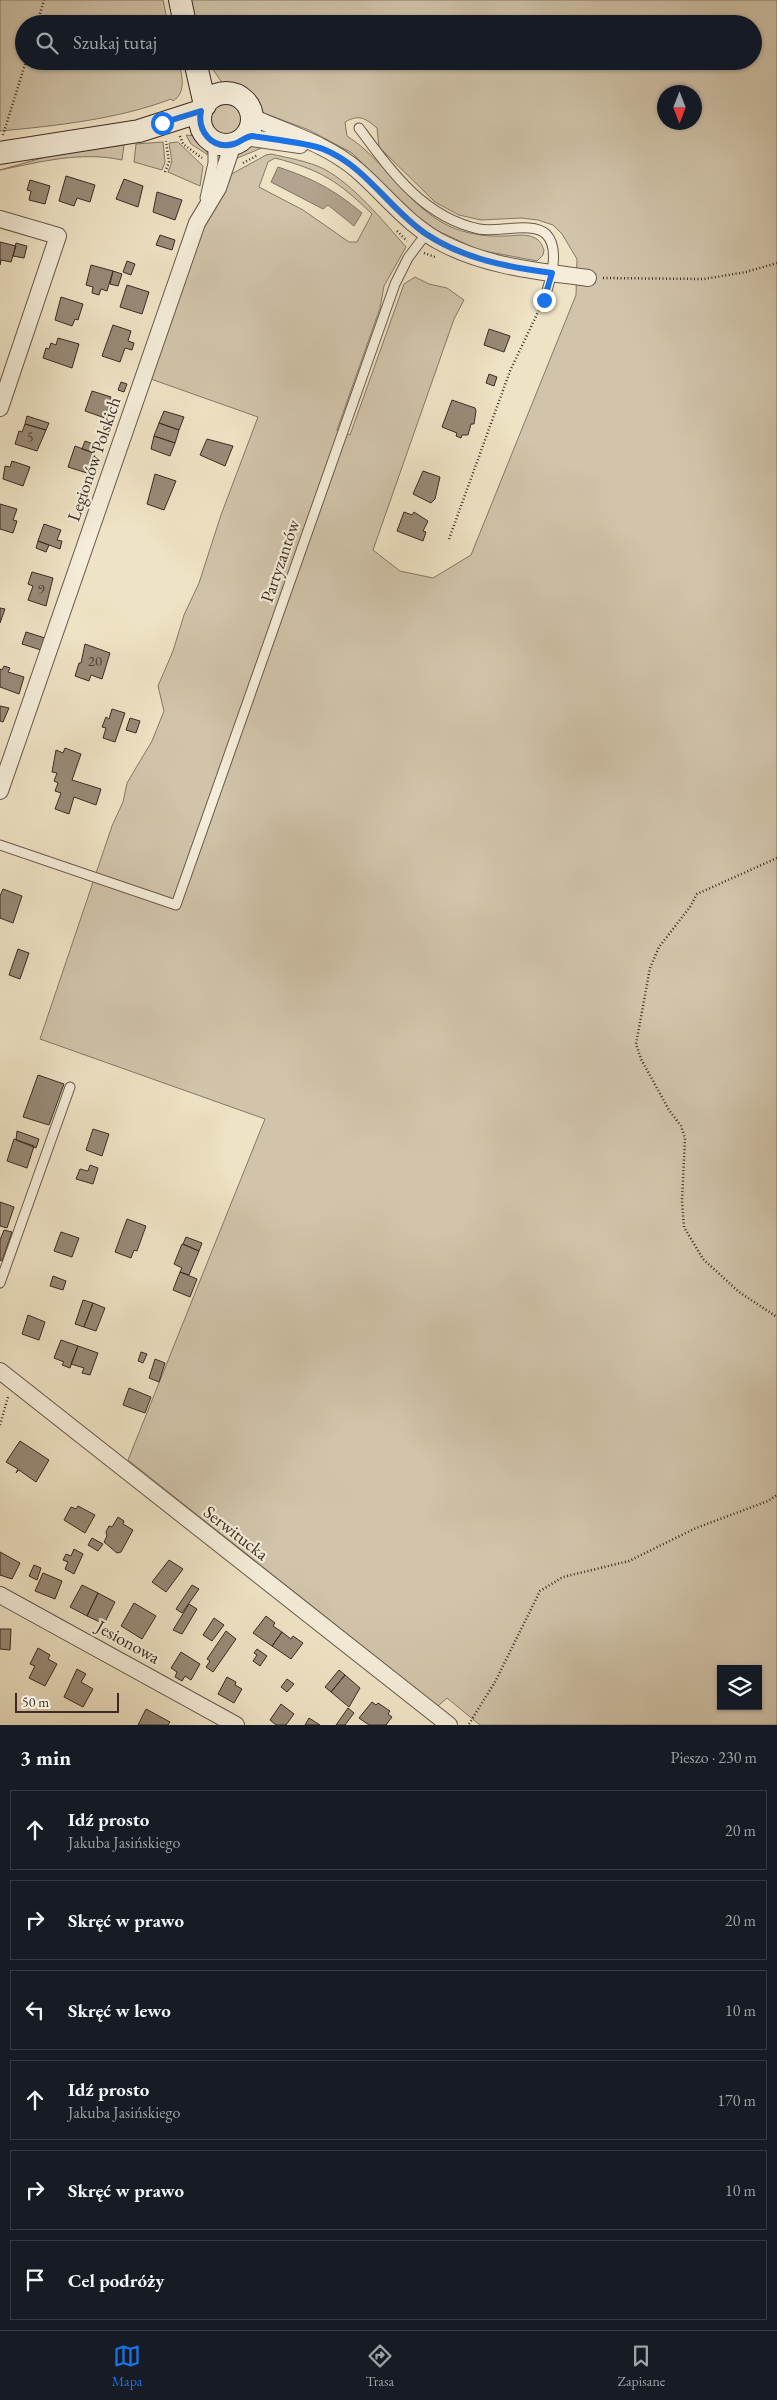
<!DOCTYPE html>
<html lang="pl">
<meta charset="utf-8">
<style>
:root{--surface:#171b24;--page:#20242c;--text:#f1f3f6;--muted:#9ea1a6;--line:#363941;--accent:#1a73e8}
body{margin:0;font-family:"EB Garamond",serif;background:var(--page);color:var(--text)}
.controls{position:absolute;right:15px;bottom:15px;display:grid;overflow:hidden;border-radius:0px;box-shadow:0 1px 4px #0004}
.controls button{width:45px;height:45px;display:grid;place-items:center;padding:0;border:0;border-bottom:1px solid var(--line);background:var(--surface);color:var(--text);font:25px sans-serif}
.compass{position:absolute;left:657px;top:85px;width:45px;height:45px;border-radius:50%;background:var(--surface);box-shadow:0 1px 4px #0004;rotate:180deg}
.scale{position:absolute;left:15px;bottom:12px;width:104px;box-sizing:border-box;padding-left:5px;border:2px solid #3c2b24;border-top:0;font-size:14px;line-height:18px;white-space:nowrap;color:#3c2b24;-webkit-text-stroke:4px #f5edd9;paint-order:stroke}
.stop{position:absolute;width:15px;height:15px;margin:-11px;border:4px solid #1a73e8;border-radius:50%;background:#fff}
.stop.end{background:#1a73e8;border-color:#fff;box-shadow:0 1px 5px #0008}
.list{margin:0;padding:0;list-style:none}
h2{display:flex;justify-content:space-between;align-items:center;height:65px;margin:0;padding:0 20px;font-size:21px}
h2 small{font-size:16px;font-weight:400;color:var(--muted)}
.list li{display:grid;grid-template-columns:32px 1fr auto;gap:15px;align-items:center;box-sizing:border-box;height:80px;margin:0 10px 10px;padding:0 10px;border:1px solid var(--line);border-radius:0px}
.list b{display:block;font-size:19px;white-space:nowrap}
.list p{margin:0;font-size:16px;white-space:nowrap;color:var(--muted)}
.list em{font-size:16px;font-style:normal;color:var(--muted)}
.icon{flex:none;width:28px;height:28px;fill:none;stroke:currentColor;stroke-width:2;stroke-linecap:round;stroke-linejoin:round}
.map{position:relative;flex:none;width:777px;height:1725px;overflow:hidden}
.search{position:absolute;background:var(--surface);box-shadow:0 1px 4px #0004;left:15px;right:15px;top:15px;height:55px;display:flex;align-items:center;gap:12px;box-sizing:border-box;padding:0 18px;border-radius:28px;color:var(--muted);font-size:19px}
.sheet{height:605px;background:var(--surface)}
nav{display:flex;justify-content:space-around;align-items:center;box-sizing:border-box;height:70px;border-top:1px solid var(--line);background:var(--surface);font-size:14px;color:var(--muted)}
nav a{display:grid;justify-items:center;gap:2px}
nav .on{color:var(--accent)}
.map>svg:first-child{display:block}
.green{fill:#d1c4aa;stroke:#867867;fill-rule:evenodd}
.water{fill:#b2a48e;stroke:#837464}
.building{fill:#998b78;stroke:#3c2b24}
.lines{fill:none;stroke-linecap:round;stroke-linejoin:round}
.lane-casing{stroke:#69594c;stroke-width:11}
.street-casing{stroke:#69594c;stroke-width:18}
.secondary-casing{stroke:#3c2b24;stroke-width:24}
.path{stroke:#3c2b24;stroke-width:2.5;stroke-dasharray:1 2.5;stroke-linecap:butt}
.lane{stroke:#f5edd9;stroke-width:9}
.street{stroke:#f5edd9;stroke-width:16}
.secondary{stroke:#f5edd9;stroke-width:22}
.route{stroke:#1a73e8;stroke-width:6}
.labels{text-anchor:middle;stroke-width:4.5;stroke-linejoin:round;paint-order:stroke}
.number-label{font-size:15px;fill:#534339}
.street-label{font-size:18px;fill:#3c2b24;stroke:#f5edd9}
</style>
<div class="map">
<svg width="777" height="1725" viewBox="0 0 777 1725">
<rect width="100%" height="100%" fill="#efe3c5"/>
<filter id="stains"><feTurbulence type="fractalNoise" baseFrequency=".004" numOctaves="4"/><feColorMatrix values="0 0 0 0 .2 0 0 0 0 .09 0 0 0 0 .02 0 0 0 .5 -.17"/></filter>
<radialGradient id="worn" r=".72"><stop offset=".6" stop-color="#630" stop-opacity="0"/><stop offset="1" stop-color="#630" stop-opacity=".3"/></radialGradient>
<!-- green -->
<path class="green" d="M0 0H163L168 24H24V61H178C182 74 187 92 173 101L171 99C119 119 55 126 0 131Z
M188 0H777V1725H480L447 1698 438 1706 128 1460 265 1119 40 1039 112 826 123 802 127 783 152 741 164 711 158 686 173 651 184 615 199 583 221 515 258 417 148 378 200 229 228 176 266 155 271 154C288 158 308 161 324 169 354 185 383 221 406 247L384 286 380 308 337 430 350 435 404 284 415 277 429 284 447 288 464 300 454 319 373 550 400 571 433 578 471 555 576 295 577 259 562 234 553 225 538 220 521 218 481 220 459 215 435 202 379 147 377 128C365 118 359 114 345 122L347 136C385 160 407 206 449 226 466 234 487 237 505 236 515 236 526 233 535 238 540 240 542 245 544 250L543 255 537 261 479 250 436 230 415 215 352 153 309 130 261 112 248 95 223 84 207 61H753V24H193ZM664 92H694V122H664ZM275 158C321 170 338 181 372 214L357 242H349L303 210 259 187 268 162ZM721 1669H758V1706H721Z
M211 119a15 15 0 1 1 30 0a15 15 0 1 1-30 0Z
M186 135 197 136 205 144 208 155 191 144Z
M163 142 165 162 162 170 134 162 136 144Z
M178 142 203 166 200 186 168 172 172 162 169 143Z
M247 144 269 145 235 159 240 147Z
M124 145 122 160C81 151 40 162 0 170L49 156Z"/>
<!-- water -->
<path class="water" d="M278 167C314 179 333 189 362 213L354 226 328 205 323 209 271 182Z"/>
<!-- building -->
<path class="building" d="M66 176 95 185 90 202 77 198 74 206 59 201Z
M124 179 143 186 138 207 116 199Z
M30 180 50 186 45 204 29 200 31 191 27 190Z
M157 192 182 200 175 220 153 212Z
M160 235 175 240 172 250 156 245Z
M0 242 16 246 11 262 1 260 0 265Z
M16 243 27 246 24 258 13 256Z
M127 261 135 264 131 275 123 272Z
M91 265 113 271 107 291 101 289 99 295 92 293 93 287 86 285Z
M113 271 122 274 118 286 110 284Z
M127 285 149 292 142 314 120 307Z
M61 297 83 304 78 320 75 319 72 326 55 320Z
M113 325 131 331 128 341 134 343 132 350 125 348 120 362 102 356Z
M489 329 510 336 504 352 484 345Z
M58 338 79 344 72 368 43 358 46 348 49 349 51 343 56 345Z
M489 374 497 377 494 386 486 383Z
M121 382 127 384 124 392 118 390Z
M92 391 111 397 105 418 85 411Z
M452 400 475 408 476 411 474 424H471L468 435H462L461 438 456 436 457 433 442 427Z
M164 411 184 417 179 430 159 423Z
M27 416 49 423 46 430 25 424Z
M159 423 179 430 175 443 154 436Z
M25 424 46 430 37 451 15 444 19 431 22 432Z
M154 436 175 443 170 456 151 449Z
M207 439 233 446 225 466 200 455Z
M85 441 96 445 94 453 82 449Z
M75 446 94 453 87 473 68 467Z
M12 461 30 467 23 486 3 479 5 466 10 467Z
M423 471 440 477 435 499 431 503 413 494Z
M155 474 176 481 164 510 147 504Z
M0 504 17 509 13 520 17 521 13 533 0 529Z
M404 512 412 515 414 512 428 521 423 531 426 532 423 541 397 531Z
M44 524 61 530 57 540 62 541 60 549 38 541Z
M38 541 49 545 46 552 36 548Z
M32 572 53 578 46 606 28 600 33 586 28 584Z
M0 608 5 609 0 623Z
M26 632 45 638 41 650 22 644Z
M85 644 110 653 102 679 91 675 89 681 75 676 79 663H81Z
M4 666 10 668 8 672 24 677 19 694 0 687V669L2 670Z
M0 706 9 708 3 722 0 721Z
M112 709 125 713 115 742 103 738 106 728 102 727 106 717 109 719Z
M130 718 140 721 136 733 126 730Z
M65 748 81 754 72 780 101 789 96 805 74 797 69 814 55 809 61 793 55 791 58 783 54 781 57 773 52 772 56 750 63 753Z
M3 889 22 896 13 923 0 918V896Z
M18 949 29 953 20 979 9 975Z
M38 1075 64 1084 49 1125 23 1117Z
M93 1129 109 1134 102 1156 86 1150Z
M17 1131 39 1139 36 1148 16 1140Z
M14 1139 34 1146 27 1168 7 1161Z
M90 1165 98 1168 93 1184 76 1179 80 1169 88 1171Z
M0 1202 14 1207 7 1228 0 1226Z
M127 1219 146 1226 137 1251 134 1250 131 1258 115 1252Z
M4 1230 12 1232 2 1261 0 1260V1240Z
M61 1232 79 1238 72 1257 54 1251Z
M186 1237 202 1243 199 1251 183 1244Z
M182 1244 199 1251 189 1275 180 1272 182 1268 174 1264Z
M180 1272 197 1279 190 1297 173 1290Z
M53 1276 66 1281 63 1290 50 1286Z
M83 1300 93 1303 84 1327 75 1324Z
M93 1303 105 1308 96 1331 84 1327Z
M28 1315 45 1322 39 1340 22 1334Z
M61 1340 78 1346 70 1368 62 1365 64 1362 54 1358Z
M78 1346 98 1353 90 1375 82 1373 84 1368 71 1364Z
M141 1352 147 1354 143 1363 138 1361Z
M155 1359 165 1363 159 1382 149 1378Z
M129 1388 151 1397 145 1413 123 1405Z
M20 1441 49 1460 36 1482 19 1470 16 1473 18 1469 6 1462Z
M78 1506 95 1515 85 1533 64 1520 71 1507 76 1509Z
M118 1517 124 1521 123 1524 133 1530 121 1552 117 1553 104 1542 107 1536 106 1532 109 1526 112 1527Z
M92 1538 103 1544 98 1551 88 1545Z
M74 1549 83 1554 74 1574 65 1569 68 1562 63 1560 66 1554 71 1556Z
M0 1552 20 1563 12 1579 0 1575Z
M169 1560 183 1569 166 1592 152 1582Z
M34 1565 41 1568 37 1580 29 1576Z
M43 1573 62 1581 55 1599 35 1591Z
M82 1585 98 1593 87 1616 70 1607Z
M192 1585 199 1589 182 1613 176 1609Z
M98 1593 115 1602 104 1624 87 1616Z
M134 1603 156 1616 142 1639 121 1626Z
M189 1604 197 1609 182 1634 173 1630Z
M266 1616 275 1623 273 1626 282 1632 272 1646 253 1633Z
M214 1618 224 1625 212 1641 203 1635Z
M0 1629H11L10 1650 0 1649Z
M226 1631 236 1639 213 1672 206 1667 210 1661 207 1659Z
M282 1632 291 1639 293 1636 303 1643 291 1659 272 1646Z
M38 1648 50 1655 48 1659 57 1664 45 1686 29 1678 35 1666 30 1664Z
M257 1649 267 1656 260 1666 253 1661 257 1655 254 1653Z
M181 1652 200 1664 191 1680 185 1676 182 1681 175 1677 177 1672 171 1668Z
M77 1669 86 1674 81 1682 93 1689 83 1707 64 1697Z
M339 1670 345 1675 331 1692 325 1687Z
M345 1675 360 1688 349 1707 331 1692Z
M227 1677 236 1682 235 1685 242 1689 234 1703 218 1694Z
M287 1679 294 1684 287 1692 281 1687Z
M372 1702 376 1705 378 1703 390 1711 388 1714 392 1717 386 1725H369L359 1718Z
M281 1704 294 1714 286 1725H276L270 1720Z
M348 1708 354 1713 345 1725H336Z
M146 1709 170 1722 168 1725H138Z
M309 1718 320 1725H305Z"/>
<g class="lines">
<!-- lane casing -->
<g class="lane-casing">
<path id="lane" d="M359 128C391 171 423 217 479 229 497 233 533 221 546 234 561 249 550 282 544 300
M205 198 213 163V142
M0 845 176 905 395 284 408 258 426 234
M0 1283 70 1087"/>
</g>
<!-- street casing -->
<g class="street-casing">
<path id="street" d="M252 117C287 133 327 144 357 170 386 195 408 226 444 244 489 267 538 271 588 278
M245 137 300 145
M0 219 58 236 0 408
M0 791 197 223 218 188 233 144
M0 1371 449 1725
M0 1595 236 1725"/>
</g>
<!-- secondary casing -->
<g class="secondary-casing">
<path id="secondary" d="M180 0 185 24
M195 61 205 105
M200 119a26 26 0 1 1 52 0a26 26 0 1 1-52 0Z
M0 153 139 131 201 111"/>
</g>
<!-- path -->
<path class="path" d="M37 24 44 0
M3 135 26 61
M180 136 183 144 202 158
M243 163 258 155
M165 172 169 162 166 141
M397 231 407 241
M424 253 435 257
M603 278 704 279 746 272 777 263
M449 539 510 371 539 310
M777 858 697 894 690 907 659 947 650 968 636 1044 641 1059 669 1110 681 1126 685 1138 682 1201 684 1227 703 1259 739 1292 777 1317
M0 1425 8 1397
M469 1724 495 1682 540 1591 563 1577 629 1561 696 1528 768 1501 777 1495"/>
<!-- lane -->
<use href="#lane" class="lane"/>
<!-- street -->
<use href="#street" class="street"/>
<!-- secondary -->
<use href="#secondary" class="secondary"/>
</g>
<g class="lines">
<!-- route -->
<path class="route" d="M162 123 201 111C197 131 212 150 234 144 241 142 244 137 252 136 270 139 308 143 323 149 366 166 389 209 426 234 464 259 507 267 552 273L544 300"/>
</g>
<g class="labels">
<!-- number labels -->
<g class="number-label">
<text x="30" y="442">5</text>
<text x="41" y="594">9</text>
<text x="95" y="666">20</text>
</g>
<!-- street labels -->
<g class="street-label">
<text transform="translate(94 459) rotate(-71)" y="6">Legionów Polskich</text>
<text transform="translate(280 561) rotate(-71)" y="6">Partyzantów</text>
<text transform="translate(236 1533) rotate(38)" y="6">Serwitucka</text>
<text transform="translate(128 1642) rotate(29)" y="6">Jesionowa</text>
</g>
</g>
<rect width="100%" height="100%" filter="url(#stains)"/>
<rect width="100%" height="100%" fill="url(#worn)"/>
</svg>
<div class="controls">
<button><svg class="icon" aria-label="layers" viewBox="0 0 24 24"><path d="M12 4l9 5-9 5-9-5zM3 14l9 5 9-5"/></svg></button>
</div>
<svg class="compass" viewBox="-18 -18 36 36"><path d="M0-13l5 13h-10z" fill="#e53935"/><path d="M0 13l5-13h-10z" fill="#9ea1a6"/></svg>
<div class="scale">50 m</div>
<div class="stop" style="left:162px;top:123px"></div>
<div class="stop end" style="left:544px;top:300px"></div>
<div class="search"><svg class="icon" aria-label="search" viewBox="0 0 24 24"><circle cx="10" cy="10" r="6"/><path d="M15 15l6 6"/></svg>Szukaj tutaj</div>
</div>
<section class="sheet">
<h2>3 min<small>Pieszo · 230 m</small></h2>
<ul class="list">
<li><svg class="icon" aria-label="ahead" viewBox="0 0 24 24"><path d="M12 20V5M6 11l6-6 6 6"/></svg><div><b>Idź prosto</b><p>Jakuba Jasińskiego</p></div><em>20 m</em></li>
<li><svg class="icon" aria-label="right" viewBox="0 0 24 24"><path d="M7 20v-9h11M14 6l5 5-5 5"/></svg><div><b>Skręć w prawo</b></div><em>20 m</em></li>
<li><svg class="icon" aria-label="left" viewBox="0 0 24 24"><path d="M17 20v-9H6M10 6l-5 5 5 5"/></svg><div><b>Skręć w lewo</b></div><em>10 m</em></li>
<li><svg class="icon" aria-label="ahead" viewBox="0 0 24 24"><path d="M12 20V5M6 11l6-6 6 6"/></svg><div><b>Idź prosto</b><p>Jakuba Jasińskiego</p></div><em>170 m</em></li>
<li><svg class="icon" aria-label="right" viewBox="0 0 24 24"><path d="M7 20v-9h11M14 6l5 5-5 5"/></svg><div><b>Skręć w prawo</b></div><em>10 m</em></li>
<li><svg class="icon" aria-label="arrive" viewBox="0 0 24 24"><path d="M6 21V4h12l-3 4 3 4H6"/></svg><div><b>Cel podróży</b></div></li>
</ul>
</section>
<nav>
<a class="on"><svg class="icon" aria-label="map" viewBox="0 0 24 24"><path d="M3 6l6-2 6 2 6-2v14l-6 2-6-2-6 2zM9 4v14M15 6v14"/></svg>Mapa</a>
<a><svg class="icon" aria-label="directions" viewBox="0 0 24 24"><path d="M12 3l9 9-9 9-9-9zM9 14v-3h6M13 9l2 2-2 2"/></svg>Trasa</a>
<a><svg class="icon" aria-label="saved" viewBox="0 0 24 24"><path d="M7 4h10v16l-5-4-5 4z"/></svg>Zapisane</a>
</nav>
